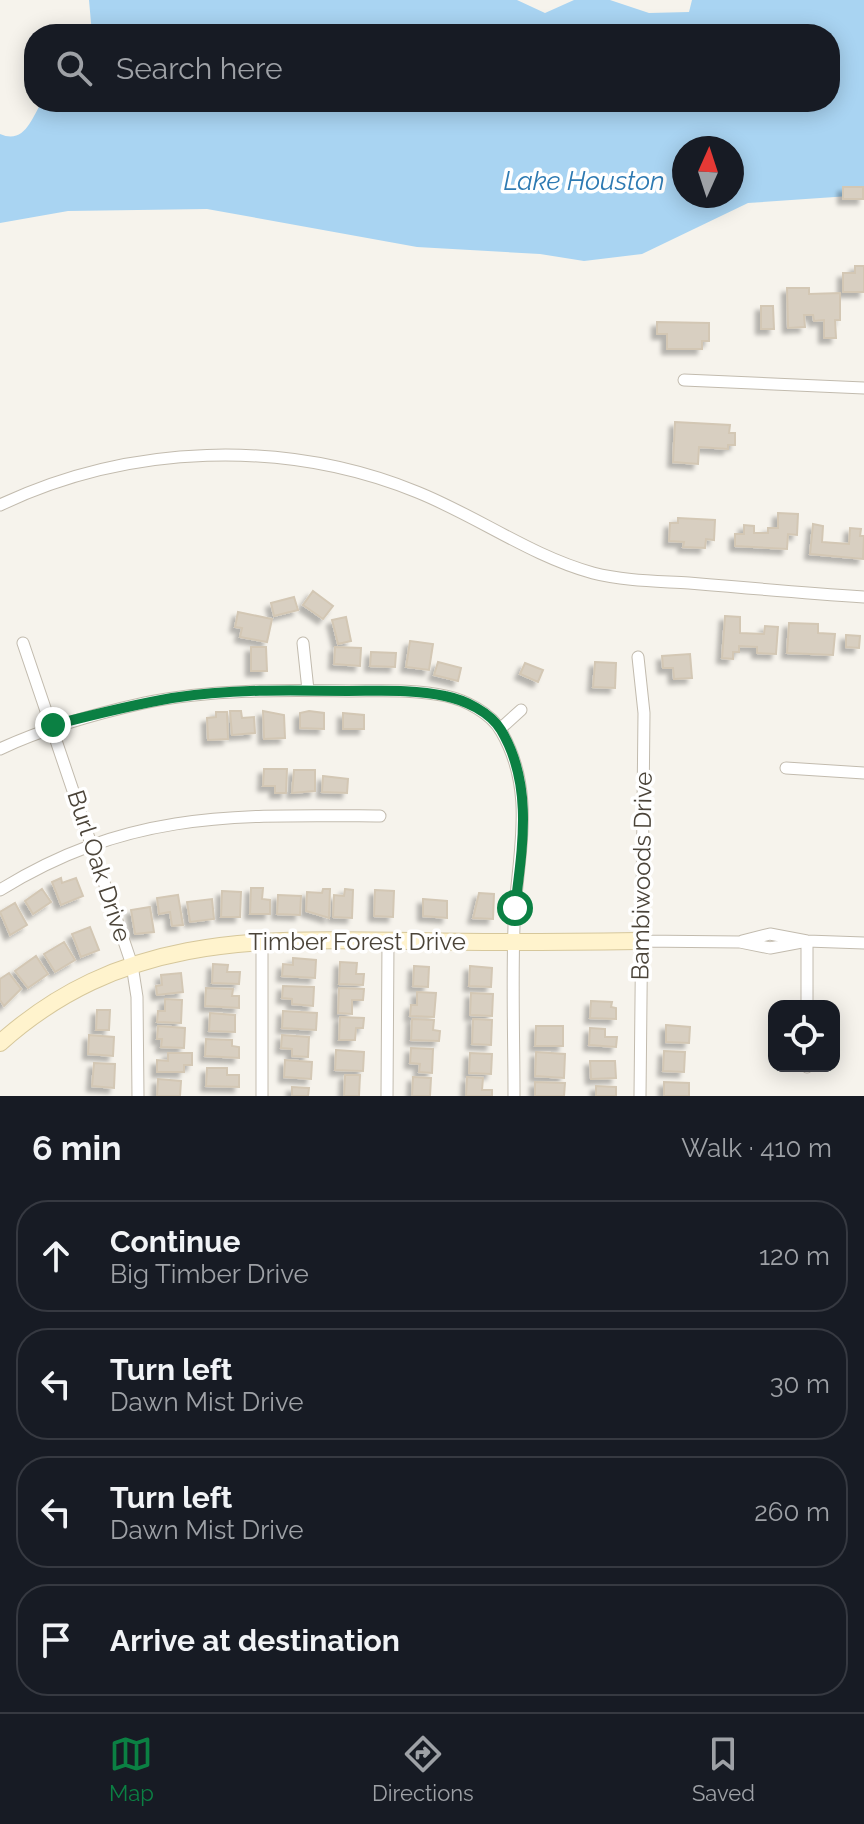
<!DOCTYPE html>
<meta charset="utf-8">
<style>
:root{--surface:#171b24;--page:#242831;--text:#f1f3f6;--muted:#9ea1a6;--line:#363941;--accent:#0b8043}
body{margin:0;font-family:Raleway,sans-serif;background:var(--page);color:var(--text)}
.controls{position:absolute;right:24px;bottom:24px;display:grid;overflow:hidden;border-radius:16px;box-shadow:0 4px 20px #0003}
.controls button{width:72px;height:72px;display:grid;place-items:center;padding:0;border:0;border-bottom:2px solid var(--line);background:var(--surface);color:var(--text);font:40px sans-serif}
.compass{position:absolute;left:672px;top:136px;width:72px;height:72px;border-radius:50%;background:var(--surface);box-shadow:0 4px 20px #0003;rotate:3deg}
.stop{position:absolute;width:24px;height:24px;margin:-18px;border:6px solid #0b8043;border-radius:50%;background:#fff}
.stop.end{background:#0b8043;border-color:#fff;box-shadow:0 2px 8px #0008}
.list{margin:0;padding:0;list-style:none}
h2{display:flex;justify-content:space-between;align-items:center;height:104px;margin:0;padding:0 32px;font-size:34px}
h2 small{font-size:26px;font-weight:400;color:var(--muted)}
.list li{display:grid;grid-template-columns:52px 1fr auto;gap:24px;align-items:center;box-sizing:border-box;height:112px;margin:0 16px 16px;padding:0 16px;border:2px solid var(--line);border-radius:32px}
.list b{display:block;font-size:30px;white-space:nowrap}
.list p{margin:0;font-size:26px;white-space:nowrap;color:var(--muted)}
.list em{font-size:26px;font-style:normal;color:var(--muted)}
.icon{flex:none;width:44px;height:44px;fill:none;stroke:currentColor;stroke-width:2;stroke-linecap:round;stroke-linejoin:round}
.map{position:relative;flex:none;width:864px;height:1096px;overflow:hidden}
.search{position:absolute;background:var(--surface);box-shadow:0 4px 20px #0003;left:24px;right:24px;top:24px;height:88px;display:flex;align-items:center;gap:20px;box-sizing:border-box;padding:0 28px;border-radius:32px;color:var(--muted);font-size:30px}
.sheet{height:616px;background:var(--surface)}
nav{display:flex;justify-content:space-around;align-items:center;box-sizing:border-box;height:112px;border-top:2px solid var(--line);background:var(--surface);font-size:22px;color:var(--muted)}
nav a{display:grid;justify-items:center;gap:4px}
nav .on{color:var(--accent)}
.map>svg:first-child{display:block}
.water{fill:#a9d4f2;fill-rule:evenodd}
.building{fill:#d8cfc1;stroke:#d3c7b4;stroke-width:2;filter:url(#shadow)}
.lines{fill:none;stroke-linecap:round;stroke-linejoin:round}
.street-casing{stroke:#c2bbae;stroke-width:13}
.secondary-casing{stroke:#d6c79b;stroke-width:18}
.street{stroke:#fff;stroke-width:11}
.secondary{stroke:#fff3cd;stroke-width:16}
.route{stroke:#0b8043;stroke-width:10}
.labels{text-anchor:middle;stroke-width:7;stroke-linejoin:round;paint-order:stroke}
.street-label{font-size:24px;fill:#4b4439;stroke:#fff}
.water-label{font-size:26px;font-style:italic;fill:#2e7ab2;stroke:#fff}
</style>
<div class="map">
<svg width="864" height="1096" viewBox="0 0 864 1096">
<defs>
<filter id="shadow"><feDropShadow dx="-5" dy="5" stdDeviation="2" flood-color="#0004"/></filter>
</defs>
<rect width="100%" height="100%" fill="#f6f3ec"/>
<!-- water -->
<path class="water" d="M89 0H517L545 13 574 0H610L649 13 689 12 692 0H864V195L748 203 642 254 584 261 540 254 417 247 207 209 68 211 0 223V134C25 145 32 117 42 102H830V34H92ZM684 148H732V196H684Z"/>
<!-- building -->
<path class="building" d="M843 187H863V199H843Z
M855 266H864V292H843V273H855Z
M787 288H809V294L840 293V320H835L836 338H824V320L814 321 813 315H804L805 327 788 328Z
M761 306H773L774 329H761Z
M657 322 709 323V341H702V349H667V334H657Z
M675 422 730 425 729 433H735V445H728V449L699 447 698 464 673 462Z
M778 513 798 514 797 535 788 534 787 549 735 546V534H744V525L754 526V533H768V528H778Z
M678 518 715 520 714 540 706 539 705 548 683 547 684 542 669 541 670 523H678Z
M813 524 823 526 822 542 849 544 850 528 861 529 860 536H864L863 559 810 554Z
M313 591 333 606 323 619 303 605Z
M294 597 298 610 274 616 271 603Z
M238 612 272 619 267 642 240 637 242 628 235 627Z
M725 616 740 617V633L764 634 765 626 778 627 776 654 757 653V647L739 646V652H733V659L722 658Z
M346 617 351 641 338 644 332 620Z
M789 623 818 624V633L835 634 833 655 787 653Z
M846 635 860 636 859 648 846 647Z
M410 641 433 644 429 670 406 667Z
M251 647H266L267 671H251Z
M335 647 361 648 360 666 334 664Z
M371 652 396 653 395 667 370 666Z
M690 654 692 678 674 679 673 668H663L662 656Z
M438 662 461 668 458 681 434 675Z
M595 662 616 663 615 688 593 687Z
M525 663 543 670 538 682 520 674Z
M230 711H241L242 718 254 717 255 733 232 735Z
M263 711 284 715 285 738 264 739Z
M309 711 324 713V729L300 728V713Z
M216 712H227L228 739 208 740 207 718 216 717Z
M343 713 364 715V729H343Z
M264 769H287L286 793H275V786H263Z
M294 770H315V791L292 793Z
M323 776 348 779 347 793 322 792Z
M61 878 62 883 76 878 83 896 61 905 52 882Z
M251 888H263L262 899 270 900V914H250Z
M42 889 51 902 33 914 25 901Z
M323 889H330L329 918 306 911 307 892 322 893Z
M345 889 353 890 352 918 333 917 334 895 344 896Z
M375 890 394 891 393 917 374 916Z
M222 891 241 892 240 917H221Z
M479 893 494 894 493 919 473 918Z
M178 895 183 925 172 926 170 912 159 914 157 898Z
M278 895 301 896 300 915 277 914Z
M212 899 214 919 190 922 187 902Z
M423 899 447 901V918L423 916Z
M15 903 27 925 10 935 0 912Z
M150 907 154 932 135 934 131 910Z
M90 927 99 950 81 957 72 934Z
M64 942 75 960 55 972 44 954Z
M36 956 48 974 28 988 15 971Z
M293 958 316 960 315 978 282 976 283 964 293 965Z
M340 962 357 963 356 974H364L363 985 339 984Z
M213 964 228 965 227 972H240L239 984 212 983Z
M414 966 429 967 428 987 413 986Z
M470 966 492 968 491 987 469 986Z
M9 973 21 989 4 1006 0 1000V979Z
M181 973 183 992 157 995 156 986 162 985 161 975Z
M283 986 314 987 313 1006 292 1004V999L282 998Z
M206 988 233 989 232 996H239V1008L205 1006Z
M339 988 364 989 363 1000H352V1014L338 1013Z
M417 992 436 993 434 1017 410 1016 411 1005H417Z
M471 993 493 994 492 1016 470 1015Z
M165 999 182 1000 181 1023 157 1022 158 1011H165Z
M591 1001 612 1002 611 1007 616 1008V1019L590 1018Z
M97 1010H110L109 1030H96Z
M283 1011 317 1013 316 1030 282 1028Z
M210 1013 235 1015V1032L209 1031Z
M340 1017 364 1018 363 1028H356L355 1040H339Z
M412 1019 434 1020 433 1030 440 1031 439 1041 411 1040Z
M473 1019 492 1020 491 1045 472 1044Z
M666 1025 690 1027 689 1043 666 1042Z
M158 1026 185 1028 184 1048 161 1047 162 1039H157Z
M536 1026H563V1046H535Z
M590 1028 605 1029V1037H617L616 1047 589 1045Z
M89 1035 114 1037 113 1056 88 1054Z
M282 1035 309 1037 308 1057 292 1056V1049L281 1048Z
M206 1039 232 1040V1046L239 1047V1058L205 1056Z
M411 1048 433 1049 432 1073 419 1072 420 1064 410 1063Z
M336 1050 364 1052 363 1071 335 1070Z
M664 1051 685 1052 684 1072 663 1071Z
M536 1052 565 1054 564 1078 535 1076Z
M168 1053H192V1065H184V1072H157V1060L168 1061Z
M470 1053 492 1054 491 1074 469 1073Z
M285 1060 312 1062 311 1079 284 1077Z
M590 1061H615L616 1078 591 1079Z
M94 1063 115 1064 114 1088 92 1086Z
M207 1068H227V1075H239V1087L206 1086Z
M345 1075H360L359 1096H344Z
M413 1077 431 1078 430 1096H412Z
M467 1077 483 1078 482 1090H492V1096H466Z
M158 1079 181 1081 180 1096H157Z
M535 1082 565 1083 564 1096H535Z
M664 1082 689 1083V1096H664Z
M596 1086 616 1087V1096H596Z
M292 1087 309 1088 308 1096H292Z"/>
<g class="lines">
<!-- street casing -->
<g class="street-casing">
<path id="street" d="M684 380 864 388
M0 505C129 444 284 438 417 492 477 516 531 556 593 573 624 581 658 581 689 583 747 588 806 593 864 597
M23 643 132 965 137 997 138 1096
M303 643 308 690
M638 657 644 713 640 1096
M500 729 521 710
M0 749C47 727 94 714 144 703 211 689 281 690 349 691 381 691 415 689 446 696 465 700 491 713 501 731 538 794 516 859 514 926 512 983 514 1040 514 1096
M786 768 864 773
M0 890C130 810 235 815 380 816
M640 941 740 942 770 948 807 941
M742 941 770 934 807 941 864 943
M807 941V1006
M807 1066V1067
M262 1096V941
M387 1096 388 941"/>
</g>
<!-- secondary casing -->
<g class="secondary-casing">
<path id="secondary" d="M0 1043C125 931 263 939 420 941 493 943 566 942 640 941"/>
</g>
<!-- street -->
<use href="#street" class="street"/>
<!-- secondary -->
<use href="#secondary" class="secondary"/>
</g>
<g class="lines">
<!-- route -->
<path class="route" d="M53 725C92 715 131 705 172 698 230 689 289 690 348 691 379 691 414 689 445 696 465 700 490 712 501 730 534 785 522 849 515 908"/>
</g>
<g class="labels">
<!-- street labels -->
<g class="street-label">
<text transform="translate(99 866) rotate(72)" y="8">Burl Oak Drive</text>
<text transform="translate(642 876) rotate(-89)" y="8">Bambiwoods Drive</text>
<text x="357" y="950">Timber Forest Drive</text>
</g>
<!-- water labels -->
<g class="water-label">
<text x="584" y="190">Lake Houston</text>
</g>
</g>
</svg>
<div class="controls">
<button><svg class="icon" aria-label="locate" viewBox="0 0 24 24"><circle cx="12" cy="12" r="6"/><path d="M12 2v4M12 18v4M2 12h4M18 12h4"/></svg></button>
</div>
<svg class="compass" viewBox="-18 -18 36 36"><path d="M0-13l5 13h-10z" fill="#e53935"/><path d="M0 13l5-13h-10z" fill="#9ea1a6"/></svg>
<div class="stop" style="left:515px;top:908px"></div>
<div class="stop end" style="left:53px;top:725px"></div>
<div class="search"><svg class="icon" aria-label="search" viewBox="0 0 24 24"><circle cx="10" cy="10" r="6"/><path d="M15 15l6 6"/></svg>Search here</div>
</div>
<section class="sheet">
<h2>6 min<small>Walk · 410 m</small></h2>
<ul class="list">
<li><svg class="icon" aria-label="ahead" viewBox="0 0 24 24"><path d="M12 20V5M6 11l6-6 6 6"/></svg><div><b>Continue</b><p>Big Timber Drive</p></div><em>120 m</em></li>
<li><svg class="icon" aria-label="left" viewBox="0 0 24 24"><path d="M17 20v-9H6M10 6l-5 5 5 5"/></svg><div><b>Turn left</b><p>Dawn Mist Drive</p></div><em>30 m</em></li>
<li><svg class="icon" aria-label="left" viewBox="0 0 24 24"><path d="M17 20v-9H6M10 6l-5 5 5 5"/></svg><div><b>Turn left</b><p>Dawn Mist Drive</p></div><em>260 m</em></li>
<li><svg class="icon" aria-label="arrive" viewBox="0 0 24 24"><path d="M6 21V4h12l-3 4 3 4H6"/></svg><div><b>Arrive at destination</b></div></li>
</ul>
</section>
<nav>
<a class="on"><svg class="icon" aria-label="map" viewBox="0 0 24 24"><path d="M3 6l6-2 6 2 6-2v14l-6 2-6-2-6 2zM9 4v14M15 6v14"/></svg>Map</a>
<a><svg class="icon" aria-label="directions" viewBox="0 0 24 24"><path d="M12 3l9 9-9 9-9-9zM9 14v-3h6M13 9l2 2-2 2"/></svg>Directions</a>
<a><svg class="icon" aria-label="saved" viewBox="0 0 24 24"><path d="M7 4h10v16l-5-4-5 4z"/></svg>Saved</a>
</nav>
